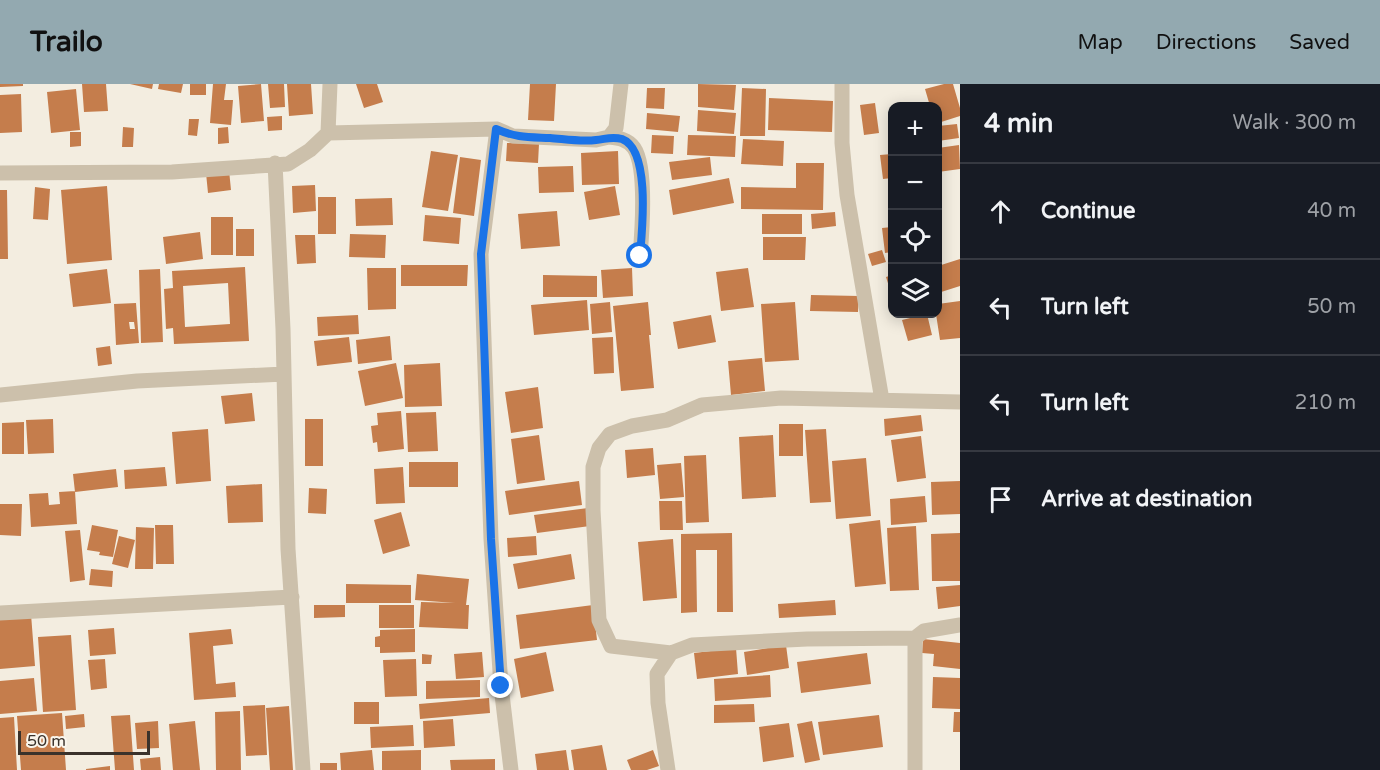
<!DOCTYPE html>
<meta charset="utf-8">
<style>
:root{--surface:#171b24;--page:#242831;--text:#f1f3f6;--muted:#9ea1a6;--line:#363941;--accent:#93a9b0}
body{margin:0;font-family:"Varela Round",sans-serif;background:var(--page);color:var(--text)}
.controls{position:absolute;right:18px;top:18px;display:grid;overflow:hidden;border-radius:12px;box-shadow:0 3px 15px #0003}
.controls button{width:54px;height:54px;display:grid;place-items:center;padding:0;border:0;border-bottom:2px solid var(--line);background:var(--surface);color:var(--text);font:30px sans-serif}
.scale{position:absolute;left:18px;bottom:15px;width:132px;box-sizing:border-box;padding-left:6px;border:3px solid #3a322b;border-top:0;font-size:16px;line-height:21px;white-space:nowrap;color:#3a322b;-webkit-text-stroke:4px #faf6ed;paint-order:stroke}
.stop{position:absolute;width:18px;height:18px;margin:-14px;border:4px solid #1a73e8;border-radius:50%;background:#fff}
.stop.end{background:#1a73e8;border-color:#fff;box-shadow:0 2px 6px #0008}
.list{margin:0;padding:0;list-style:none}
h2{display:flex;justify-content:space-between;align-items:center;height:78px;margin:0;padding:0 24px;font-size:26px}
h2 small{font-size:20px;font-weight:400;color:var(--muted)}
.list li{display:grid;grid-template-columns:39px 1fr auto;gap:18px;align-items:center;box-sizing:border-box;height:96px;padding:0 24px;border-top:2px solid var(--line)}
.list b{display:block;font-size:22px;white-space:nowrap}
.list em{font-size:20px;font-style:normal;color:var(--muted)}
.icon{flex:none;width:33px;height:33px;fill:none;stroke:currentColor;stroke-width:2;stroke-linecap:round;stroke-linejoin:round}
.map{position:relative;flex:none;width:960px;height:686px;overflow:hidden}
header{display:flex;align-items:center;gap:36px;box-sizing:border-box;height:84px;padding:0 30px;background:var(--accent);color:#111}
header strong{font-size:28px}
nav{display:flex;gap:33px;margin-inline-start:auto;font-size:21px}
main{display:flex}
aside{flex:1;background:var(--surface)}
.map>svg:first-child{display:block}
.building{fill:#c57d4c;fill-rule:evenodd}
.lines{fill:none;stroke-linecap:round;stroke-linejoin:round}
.minor{stroke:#ccc0ab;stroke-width:15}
.route{stroke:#1a73e8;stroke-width:8}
</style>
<header>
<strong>Trailo</strong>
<nav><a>Map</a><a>Directions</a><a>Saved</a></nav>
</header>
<main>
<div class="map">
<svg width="960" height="686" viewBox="0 0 960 686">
<rect width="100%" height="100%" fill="#f3ede0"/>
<!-- building -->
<path class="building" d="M0 0H23V2L0 3Z
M82 0H106L108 27 84 28Z
M130 0H153L152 5Z
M159 0H183L181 9 158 5Z
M190 0H206V11H190Z
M213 0H226L224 16H233L231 41 210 39Z
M261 0 264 37 241 39 238 2Z
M268 0H284L285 23 270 24Z
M287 0H311L313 30 289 32Z
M356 0H377L383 18 364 24Z
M530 0H556L554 37 528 36Z
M698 0 736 1 734 26 698 23Z
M944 0H953L960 24V32L938 39V22H930L925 5Z
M647 4H665L664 25 646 24Z
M742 4 766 5 765 52H740Z
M76 5 80 46 51 49 47 8Z
M21 10 22 48 0 49V11Z
M769 14 833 17 832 48 768 46Z
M875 19 879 49 864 51 860 21Z
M698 26 736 29 734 50 697 47Z
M647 29 680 32 678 48 646 45Z
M282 32V46L268 47 267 33Z
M189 35H199L197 52 188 51Z
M957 40 959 54 938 57V42Z
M123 43 134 44 133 63H122Z
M228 43 229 59 218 60V44Z
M70 48H81V62L70 63Z
M652 51 674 52 673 70 651 69Z
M688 51 736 52 735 73 687 71Z
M743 55 784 57 783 82 741 80Z
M507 59 539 60 538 79 506 77Z
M959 61 960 85 938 88V64Z
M431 67 458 71 448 127 422 123Z
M618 67 619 100 582 101 581 69Z
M892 70V94L883 95 880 71Z
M460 73 481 76 474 132 453 129Z
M710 73 712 91 672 96 669 78Z
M796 79H824L823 126 741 125V103L796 104Z
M573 82 574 108 539 109 538 83Z
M229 86 231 106 208 109 206 89Z
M729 94 734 119 673 131 669 106Z
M315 101 316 127 293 129 292 102Z
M107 102 112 176 67 180 61 106Z
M615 102 620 131 589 136 584 108Z
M35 103 50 105 48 136 33 135Z
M0 106H7L8 175H0Z
M318 113H336V150H318Z
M392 114 393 141 356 142 355 115Z
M557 127 560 162 521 165 518 130Z
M835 128 836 142 812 145 811 130Z
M762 130H802V150H762Z
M425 131 461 134 459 160 423 157Z
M211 133H233V171H211Z
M892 143V168L885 169 882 144Z
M236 145H254V172H236Z
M200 148 203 175 166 180 163 153Z
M350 150 386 151 385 174 349 173Z
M295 151H315L316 179 297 180Z
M763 153H806L805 176H763Z
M882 166 886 178 872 182 868 170Z
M960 175V202L938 209V182Z
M401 181H468L467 202H401Z
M245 183 249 257 174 260 173 244 166 245 164 205 173 204 172 187ZM228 199 230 240 185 243 183 202Z
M367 184H396V225L368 226Z
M632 184 633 212 603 214 601 186Z
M748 184 754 223 721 227 716 188Z
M107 185 111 219 73 223 69 190Z
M160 185 163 258 141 259 139 186Z
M543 191 597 192V213H543Z
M892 191V212L886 193Z
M811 211 859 212 858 228 810 227Z
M587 216 589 246 534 251 531 221Z
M960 217V254L940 256 936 230 938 220Z
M610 218 612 248 592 250 590 220Z
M648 218 651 251H649L654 304 621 307 613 222Z
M795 218 799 276 765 278 761 220Z
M136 219 139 259 116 261 114 220ZM129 238H134L135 245H130Z
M927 230 932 251 908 257 902 236Z
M358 231 359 250 318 252 317 233Z
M711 231 716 258 678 265 673 238Z
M390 252 392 276 358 280 356 256Z
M349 253 352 278 317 282 314 257Z
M613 253 614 289 594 290 592 254Z
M110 262 112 280 98 282 96 264Z
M762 274 765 307 731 311 728 277Z
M396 279 403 314 365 322 358 287Z
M440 279 442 322 405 323 404 281Z
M538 303 543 344 511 349 505 308Z
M252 309 255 337 225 340 221 312Z
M401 327 404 365 378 368 377 358 373 359 371 342 378 341 377 329Z
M436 328 438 367 408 368 406 329Z
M921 331 923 347 885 352 884 335Z
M53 335 54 369 28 370 26 336Z
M305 335H323V382H305Z
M24 338V370H2V339Z
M779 340H803V372H779Z
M208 345 211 397 176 400 172 348Z
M826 345 831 418 810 419 805 346Z
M539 351 545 396 517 400 511 355Z
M773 351 776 413 742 415 739 353Z
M921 352 926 394 897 398 891 356Z
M653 364 655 391 627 394 625 366Z
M706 371 709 438 686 439 684 372Z
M866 374 871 432 836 435 832 377Z
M409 378H458V403H409Z
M681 379 684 413 660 415 657 381Z
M165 383 167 402 125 405 124 386Z
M403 383 405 419 376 420 374 385Z
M116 385 118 403 75 408 73 390Z
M579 397 582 421 509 431 505 407Z
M960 397V430L932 431 931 398Z
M262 400 263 438 228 439 226 402Z
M309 404 327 405 326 430 308 429Z
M75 407 77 440 31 443 29 410 48 409 49 421 60 420 59 408Z
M925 412 927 438 891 441 890 415Z
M659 417H682L683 446H660Z
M0 420H22L21 452 0 451Z
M588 424 590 442 537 449 534 431Z
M401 428 410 462 383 470 374 436Z
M880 436 886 500 855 503 849 440Z
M92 441 118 446 113 473 99 471 100 468 87 466Z
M155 441H173L174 480H156Z
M916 442 919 506 890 507 887 444Z
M136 443 154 444 153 485H135Z
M80 446 85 496 70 498 65 447Z
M732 449 733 528H717V466H696L697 528 681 529V450Z
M960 449V497H932L931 450Z
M119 452 135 456 128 484 112 480Z
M536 452 537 471 508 473 507 454Z
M673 455 677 514 643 517 638 458Z
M571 470 575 495 518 505 513 480Z
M91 485 113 487 112 503 89 501Z
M417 490 469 495 466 521H469L468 545 419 543 421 518 455 519 415 516Z
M346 500 411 501V519H346Z
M960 501V522L938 525 936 503Z
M835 516 836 531 779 534 778 520Z
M314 521H345V533L314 534Z
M379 521H414V544H379Z
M593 521 597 556 520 565 516 531Z
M31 530 35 582 0 585V533Z
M114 544 116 570 90 572 88 546Z
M231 545 233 560 213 562 216 600 235 598 236 613 194 616 189 549Z
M415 545V568L380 569V563H375V553L380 552V546Z
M71 551 76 626 43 628 38 553Z
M923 555 960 559V585L933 582 934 570 922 569Z
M786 561 789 584 747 591 744 568Z
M736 564 738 590 697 595 694 569Z
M482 568 484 593 456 595 454 570Z
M546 568 554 607 521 614 514 575Z
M867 569 871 600 801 609 797 578Z
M422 570 432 571 431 580H422Z
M105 575 107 604 91 606 88 576Z
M416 575 417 612 385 613 383 576Z
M770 591 771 613 715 617 714 595Z
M933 593 960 594V625L932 624Z
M34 594 37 627 0 630V597Z
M480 596V613L426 615V597Z
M489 614 490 629 420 635 419 620Z
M354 618H379V640H354Z
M754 620 755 638 714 639V621Z
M265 621 267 671 246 672 243 622Z
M289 622 293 686H270L266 624Z
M240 627 241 686H216L215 628Z
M954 628H960V648H953Z
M62 629 66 686H21L17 632Z
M84 630 85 643 66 645 65 632Z
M130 631 134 686H115L111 632Z
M879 631 883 663 823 671 818 638Z
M14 633 17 686H0V634Z
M453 635 455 662 424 664 423 637Z
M158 637 159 664 137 665 135 639Z
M195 637 200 686H173L169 640Z
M812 637 820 676 805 679 797 640Z
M789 639 794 673 763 678 759 643Z
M413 641 414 662 371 664 370 643Z
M602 661 607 686H574L571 666Z
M372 666 374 686H341L340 669Z
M421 666V686H382V667Z
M566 666 569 686H537L535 670Z
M653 666 659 682 647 686H631L627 676Z
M160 673 161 686H141L140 675Z
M495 675V686H451L450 676Z
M320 679H337V686H320Z
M110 682V686H86V685Z"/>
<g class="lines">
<!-- minor -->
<path class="minor" d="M842 0V59L847 111 882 316
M497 45 481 170 491 455 501 602 511 686
M328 49 497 45 513 52 596 56 609 53 616 44 621 0
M609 53C618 54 628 55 634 64 647 83 642 149 640 172
M275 79 283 245 288 465 303 686
M0 89 172 88 288 80 310 66 328 49 330 0
M0 311 137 297 284 290
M0 529 292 513
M671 569 611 562 599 536 593 426V383L599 364 610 350 632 342 667 336 702 321 781 314 960 318
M668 686 658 619 657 590 671 569 692 561 807 555 915 554 924 547 960 541
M915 686V554"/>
</g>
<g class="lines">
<!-- route -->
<path class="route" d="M501 602 491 455 481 170 496 45C517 54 528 53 550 54 564 55 581 58 596 56 606 55 612 52 622 55 651 66 642 147 640 172"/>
</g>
</svg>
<div class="controls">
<button>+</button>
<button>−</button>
<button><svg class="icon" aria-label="locate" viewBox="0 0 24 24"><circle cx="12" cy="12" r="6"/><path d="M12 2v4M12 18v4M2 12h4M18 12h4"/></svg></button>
<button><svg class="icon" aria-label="layers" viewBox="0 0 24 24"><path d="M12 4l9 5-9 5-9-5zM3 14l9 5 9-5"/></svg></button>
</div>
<div class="scale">50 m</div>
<div class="stop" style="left:640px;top:172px"></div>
<div class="stop end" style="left:501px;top:602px"></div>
</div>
<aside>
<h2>4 min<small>Walk · 300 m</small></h2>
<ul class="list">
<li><svg class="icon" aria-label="ahead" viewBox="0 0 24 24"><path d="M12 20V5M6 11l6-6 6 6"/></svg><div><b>Continue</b></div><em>40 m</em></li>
<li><svg class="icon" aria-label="left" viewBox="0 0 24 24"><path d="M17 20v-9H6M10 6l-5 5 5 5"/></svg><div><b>Turn left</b></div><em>50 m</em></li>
<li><svg class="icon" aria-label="left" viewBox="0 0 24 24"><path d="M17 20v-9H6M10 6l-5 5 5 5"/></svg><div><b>Turn left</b></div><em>210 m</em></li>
<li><svg class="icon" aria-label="arrive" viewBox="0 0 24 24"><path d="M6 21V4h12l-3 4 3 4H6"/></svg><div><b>Arrive at destination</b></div></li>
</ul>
</aside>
</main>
